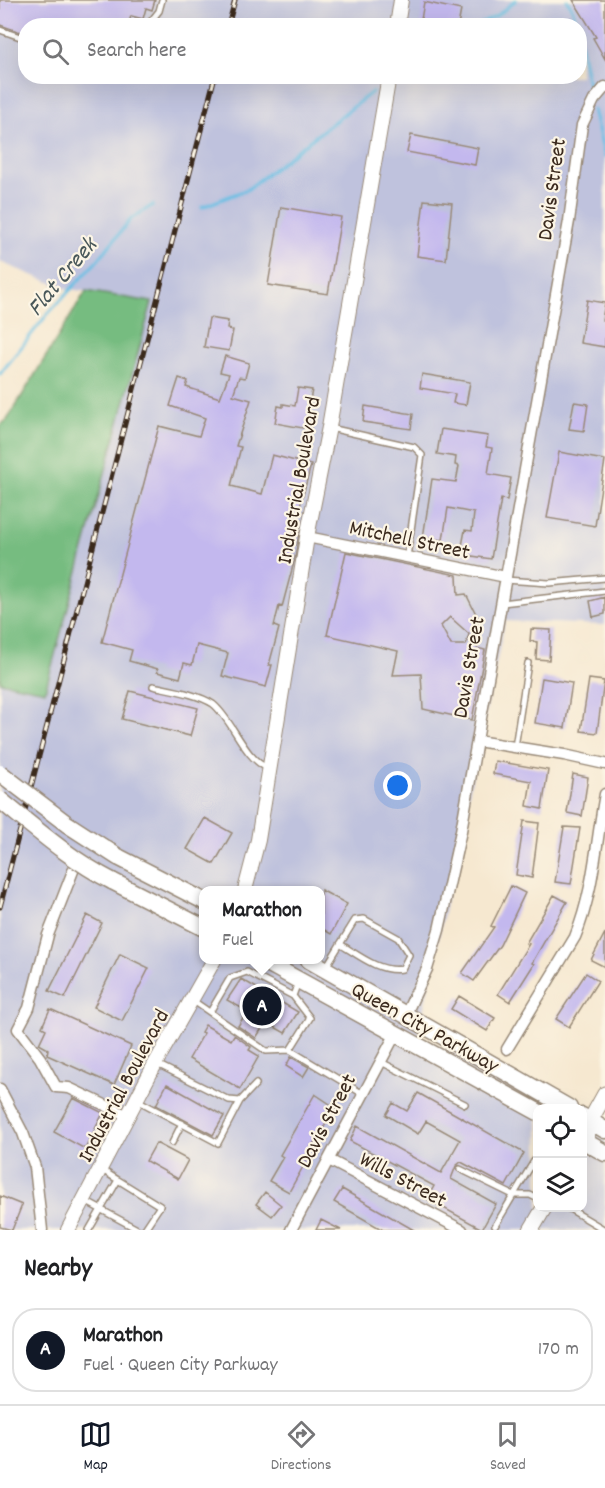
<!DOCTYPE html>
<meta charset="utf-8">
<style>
:root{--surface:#fff;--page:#f6f6f6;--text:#202124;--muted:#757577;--line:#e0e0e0;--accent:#111827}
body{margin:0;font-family:Dekko,sans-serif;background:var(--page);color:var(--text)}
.controls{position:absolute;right:18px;bottom:18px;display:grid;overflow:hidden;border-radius:12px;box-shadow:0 6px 24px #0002}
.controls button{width:54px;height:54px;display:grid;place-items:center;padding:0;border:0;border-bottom:2px solid var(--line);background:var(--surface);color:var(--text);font:30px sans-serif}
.you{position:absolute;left:398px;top:786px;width:21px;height:21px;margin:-15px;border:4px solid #fff;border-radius:50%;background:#1a73e8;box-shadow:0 0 0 9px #1a73e833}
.badge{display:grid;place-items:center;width:39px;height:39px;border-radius:50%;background:var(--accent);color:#fff;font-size:20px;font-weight:700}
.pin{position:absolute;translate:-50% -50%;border:3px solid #fff;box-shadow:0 2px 6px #0006}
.popup{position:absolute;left:199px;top:886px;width:126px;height:78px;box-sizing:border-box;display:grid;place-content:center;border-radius:12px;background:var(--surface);filter:drop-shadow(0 2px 4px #0005);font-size:20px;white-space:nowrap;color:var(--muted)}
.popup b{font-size:22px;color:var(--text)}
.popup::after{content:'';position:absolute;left:50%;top:100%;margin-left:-12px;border:12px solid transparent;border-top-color:var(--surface)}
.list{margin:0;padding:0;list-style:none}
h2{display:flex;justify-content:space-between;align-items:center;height:78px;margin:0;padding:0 24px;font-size:26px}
h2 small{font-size:20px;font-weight:400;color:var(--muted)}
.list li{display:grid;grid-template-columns:39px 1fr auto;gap:18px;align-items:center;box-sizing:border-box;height:84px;margin:0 12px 12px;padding:0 12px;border:2px solid var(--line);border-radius:24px}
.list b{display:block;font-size:22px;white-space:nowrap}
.list p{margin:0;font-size:20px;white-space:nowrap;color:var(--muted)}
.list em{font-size:20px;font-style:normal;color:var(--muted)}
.icon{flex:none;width:33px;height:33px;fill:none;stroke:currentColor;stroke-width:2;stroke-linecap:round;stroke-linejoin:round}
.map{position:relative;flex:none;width:605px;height:1230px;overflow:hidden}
.search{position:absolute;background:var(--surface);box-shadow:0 6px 24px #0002;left:18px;right:18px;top:18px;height:66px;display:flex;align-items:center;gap:15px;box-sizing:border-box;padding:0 21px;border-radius:24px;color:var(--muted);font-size:22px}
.sheet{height:174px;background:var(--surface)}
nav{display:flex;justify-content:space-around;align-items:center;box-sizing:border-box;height:84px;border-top:2px solid var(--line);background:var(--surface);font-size:16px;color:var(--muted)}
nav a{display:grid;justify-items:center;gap:3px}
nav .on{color:var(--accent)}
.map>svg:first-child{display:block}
.industrial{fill:#bfc2dd;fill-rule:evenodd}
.forest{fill:#76bc80;stroke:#58734f;stroke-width:1.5}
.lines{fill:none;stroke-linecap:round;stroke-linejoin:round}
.stream{stroke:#67c0e4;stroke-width:3}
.building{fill:#c3b8ee;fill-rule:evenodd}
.service-casing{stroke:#988977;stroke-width:8}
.minor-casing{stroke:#988977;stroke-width:13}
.tertiary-casing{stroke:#988977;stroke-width:16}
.secondary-casing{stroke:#988977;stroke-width:17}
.primary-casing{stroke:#988977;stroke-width:19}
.service{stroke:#fff;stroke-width:5}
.minor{stroke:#fff;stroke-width:10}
.tertiary{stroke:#fff;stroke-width:14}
.secondary{stroke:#fff;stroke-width:15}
.primary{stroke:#fff;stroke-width:16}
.rail-casing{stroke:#3b2a1e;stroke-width:5}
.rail{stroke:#fcf5e5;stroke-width:3;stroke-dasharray:9;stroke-linecap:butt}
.primary-bridge-casing{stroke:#988977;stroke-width:19;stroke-linecap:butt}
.primary-bridge{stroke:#fff;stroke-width:16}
.labels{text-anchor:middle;stroke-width:4.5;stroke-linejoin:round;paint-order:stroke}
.street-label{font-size:22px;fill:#3b2a1e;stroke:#fcf5e5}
.water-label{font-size:24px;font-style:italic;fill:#485759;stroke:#fcf5e5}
</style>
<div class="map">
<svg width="605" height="1230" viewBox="0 0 605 1230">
<rect width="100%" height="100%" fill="#fcf5e5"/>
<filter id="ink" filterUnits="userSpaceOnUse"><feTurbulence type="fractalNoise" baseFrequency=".0167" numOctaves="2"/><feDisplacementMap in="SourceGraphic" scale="12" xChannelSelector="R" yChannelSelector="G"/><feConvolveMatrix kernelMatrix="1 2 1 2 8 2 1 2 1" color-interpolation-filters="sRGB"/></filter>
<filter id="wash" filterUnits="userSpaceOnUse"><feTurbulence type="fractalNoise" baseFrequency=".008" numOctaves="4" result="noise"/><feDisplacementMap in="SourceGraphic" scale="24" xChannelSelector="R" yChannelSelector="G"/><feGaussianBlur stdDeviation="1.35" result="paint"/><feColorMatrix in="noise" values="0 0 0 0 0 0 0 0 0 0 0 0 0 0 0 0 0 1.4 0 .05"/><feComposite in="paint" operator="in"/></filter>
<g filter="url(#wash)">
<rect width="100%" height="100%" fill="#f6e8d0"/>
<!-- industrial -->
<path class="industrial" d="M0 0H605V625L505 621 418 1036 474 1062 553 1108H538V1208H582L583 1126 605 1139V1230H0V682L45 691 151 302 64 288 0 262ZM26 26H580V76H26ZM204 890H320V960H204Z"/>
<!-- forest -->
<path class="forest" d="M86 291 152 302 45 691 0 682V425L7 420Z"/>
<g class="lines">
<!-- stream -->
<path class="stream" d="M567 0 573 10 576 26
M477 26 498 15 516 0
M580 42 591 100
M593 110 605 157
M202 207 248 189 372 92
M0 374 46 316 98 260 131 219 153 205"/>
</g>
<g id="blocks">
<!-- building -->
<path class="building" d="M0 0H155L152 10 146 8 143 19 131 16 128 26H84L77 23 76 26H26V34L0 25Z
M573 0H605V59L593 38 596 37Z
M424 2 461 10 458 26H420Z
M411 135 478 148 475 165 407 152Z
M424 200 452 203 446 260 417 256Z
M281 207 341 217 328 294 268 285Z
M587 300 605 303 602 320 605 321V347L580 343Z
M209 318 228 321 227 329 233 330 229 351 204 347Z
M225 356 249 363 245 378 239 377 233 395 251 400 236 446 241 447 231 486 262 494 272 455 311 465 295 525 300 526 295 558 282 607 279 606 274 626 279 628 269 665H272L266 687 222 676 228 653 197 645 192 665 184 663 180 678 157 672 158 669 129 661 132 650 102 642 159 426 199 436 205 418 170 406 179 378 188 381 186 387 220 398 229 374 220 372Z
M422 374 470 382 466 405 453 403 455 394 420 388Z
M298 388 312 390 308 411 314 412 311 427 309 426 308 429 275 423 278 406 283 407V404L295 406Z
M574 402 588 404 584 431 569 429Z
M365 406 413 414 411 429 363 422Z
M441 429 488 436 486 447 492 448 488 474 511 478 507 500 501 499 491 559 466 555 467 547 462 546 465 530 472 531 474 513 448 508 443 540 423 538 432 479 456 482 459 466 455 465 456 457 437 454Z
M559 452 605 460 595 526 547 518Z
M346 552 457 575 458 595 466 594 480 622 476 625 477 648 485 650 472 720 423 709 421 674 393 675 398 651 327 635ZM450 617 469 634 466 645H451L441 626Z
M605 597V614L593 617 590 601Z
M531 629 551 630 549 660 536 659 537 642 530 641Z
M542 678 572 683 565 728 535 723Z
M589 679 604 681 597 733 581 731Z
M130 691 198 708 190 736 122 719Z
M495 761 548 770 542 809 527 806 531 781 493 774Z
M573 774 588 777 582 816 567 813Z
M205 818 232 833 214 864 187 849Z
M524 821 539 823 532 878 516 875Z
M564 827 580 828 571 884 555 882Z
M511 886 525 893 500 945 474 981 462 973 494 927 491 926Z
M321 890 347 904 331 934 321 928Z
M554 895 567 902 532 963 534 964 510 1002 498 994 529 944 526 943Z
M87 915 102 923 65 998 49 991Z
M605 933V967L591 960Z
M120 954 149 968 122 1021 94 1007Z
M586 973 598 981 569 1027 556 1019Z
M241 979 298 1012 285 1033 266 1022 256 1038 238 1026 247 1011 227 1000Z
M459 996 495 1018 487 1031 451 1009Z
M50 1009 131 1046 114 1085 47 1055 48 1049 39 1044 46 1029 42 1027Z
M205 1025 231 1040 234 1035 251 1047 249 1050 259 1056 240 1089 189 1059 204 1033 201 1032Z
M291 1057 309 1067 303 1077 286 1066Z
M167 1084 224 1116 213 1135 156 1105Z
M418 1093 524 1153 506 1186 461 1162 456 1166 451 1179 496 1204 482 1229 427 1199 434 1186 350 1141 357 1126 441 1173 460 1140 426 1121 418 1134 386 1115 393 1103 407 1111Z
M315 1094 336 1108 307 1154 309 1156 289 1192 269 1181 283 1157 280 1155Z
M73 1098 103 1113 85 1149 54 1132Z
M156 1143 188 1160 178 1179 146 1161Z
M342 1189 414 1230H383L334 1202Z
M265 1192 281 1205 272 1216 256 1204Z
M0 1196 22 1205 12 1230 0 1227Z
M321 1220 341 1230H316Z"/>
</g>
</g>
<g filter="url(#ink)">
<use href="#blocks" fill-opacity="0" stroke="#988977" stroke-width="1.5"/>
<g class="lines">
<!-- service casing -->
<g class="service-casing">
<path id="service" d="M147 26 159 11 162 0
M0 30 26 39
M330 428 414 447 422 455 407 557
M505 580 549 583 605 578
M502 603 605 591
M153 686C171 690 198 694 213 704 233 720 244 759 268 768
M515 747 528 663
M326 967 355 920 364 919 398 938 409 955 402 969C380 973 358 955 340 944
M192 1000 266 1051 290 1050 310 1018 293 996 298 982
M210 1012 230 978 247 972 293 996
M290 1050 363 1094
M381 1062 465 1104
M157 1064 229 1100 240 1101 256 1084
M137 1100 218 1143 240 1101
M172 1143 182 1123
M460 1169 513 1195H530L538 1199
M118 1180 160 1206 144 1230
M85 1201 139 1230
M568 1208 605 1230
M495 1226 534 1161
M89 1230 118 1180 102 1170"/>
</g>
<!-- minor casing -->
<g class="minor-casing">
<path id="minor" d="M307 537 506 577
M477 741 564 755 605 764
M73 871 48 935 29 1008 18 1029 40 1058 56 1087 69 1088 128 1116
M405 1016 427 969 439 930 461 831 569 221 582 125 594 100 605 87
M507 1049 575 937C594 891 596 842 605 794
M0 1089 23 1133 35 1167 42 1230
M329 1160 462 1230
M291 1230 395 1035"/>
</g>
<!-- tertiary casing -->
<g class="tertiary-casing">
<path id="tertiary" d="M397 26 401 0
M245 890 258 840 307 537 329 427 389 76
M68 1230 155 1064 214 960"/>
</g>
<!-- secondary casing -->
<g class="secondary-casing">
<path id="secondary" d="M586 1142 590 1121 605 1094
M531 1230 544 1208"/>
</g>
<!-- primary casing -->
<g class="primary-casing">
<path id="primary" d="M118 857 204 901
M112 881 204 928
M262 960 538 1112
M309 960 569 1108
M582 1116 605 1130
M582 1140 605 1153"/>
</g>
<!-- service -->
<use href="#service" class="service"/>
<!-- minor -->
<use href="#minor" class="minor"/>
<!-- tertiary -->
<use href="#tertiary" class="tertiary"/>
<!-- secondary -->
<use href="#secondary" class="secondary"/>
<!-- primary -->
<use href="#primary" class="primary"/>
<!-- rail casing -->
<g class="rail-casing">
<path id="rail" d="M228 26 235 0
M0 907 215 76"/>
</g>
<!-- rail -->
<use href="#rail" class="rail"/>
<!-- primary-bridge casing -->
<g class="primary-bridge-casing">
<path id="primary-bridge" d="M0 773 67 824 118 857
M0 800C36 829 71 860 112 881"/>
</g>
<!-- primary-bridge -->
<use href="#primary-bridge" class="primary-bridge"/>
</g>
</g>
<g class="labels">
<!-- street labels -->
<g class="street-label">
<text transform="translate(550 189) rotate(-82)" y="8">Davis Street</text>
<text transform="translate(297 480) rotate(-80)" y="8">Industrial Boulevard</text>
<text transform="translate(410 538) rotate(12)" y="8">Mitchell Street</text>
<text transform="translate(467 667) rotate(-80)" y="8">Davis Street</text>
<text transform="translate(426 1026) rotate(29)" y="8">Queen City Parkway</text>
<text transform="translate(122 1085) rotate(-62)" y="8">Industrial Boulevard</text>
<text transform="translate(325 1120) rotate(-62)" y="8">Davis Street</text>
<text transform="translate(404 1178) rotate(28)" y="8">Wills Street</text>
</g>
<!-- water labels -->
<g class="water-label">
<text transform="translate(61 276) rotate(-50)" y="8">Flat Creek</text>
</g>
</g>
</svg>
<div class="controls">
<button><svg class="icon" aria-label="locate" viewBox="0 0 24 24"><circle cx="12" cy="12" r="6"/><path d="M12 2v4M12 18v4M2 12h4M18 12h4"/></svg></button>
<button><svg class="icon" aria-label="layers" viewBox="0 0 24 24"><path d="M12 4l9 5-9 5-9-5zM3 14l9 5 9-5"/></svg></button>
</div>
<div class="you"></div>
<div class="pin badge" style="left:262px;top:1006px">A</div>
<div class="popup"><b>Marathon</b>Fuel</div>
<div class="search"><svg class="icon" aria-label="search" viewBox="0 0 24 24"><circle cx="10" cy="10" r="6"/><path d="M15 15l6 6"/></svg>Search here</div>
</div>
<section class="sheet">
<h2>Nearby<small></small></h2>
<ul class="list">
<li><span class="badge">A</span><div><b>Marathon</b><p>Fuel · Queen City Parkway</p></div><em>170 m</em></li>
</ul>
</section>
<nav>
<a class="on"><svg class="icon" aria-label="map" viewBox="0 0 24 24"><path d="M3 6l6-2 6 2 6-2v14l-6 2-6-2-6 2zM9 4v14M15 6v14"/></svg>Map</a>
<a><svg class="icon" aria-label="directions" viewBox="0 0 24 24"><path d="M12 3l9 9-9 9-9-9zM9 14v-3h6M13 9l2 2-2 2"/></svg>Directions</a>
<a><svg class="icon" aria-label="saved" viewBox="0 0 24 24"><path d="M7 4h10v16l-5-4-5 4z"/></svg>Saved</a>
</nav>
